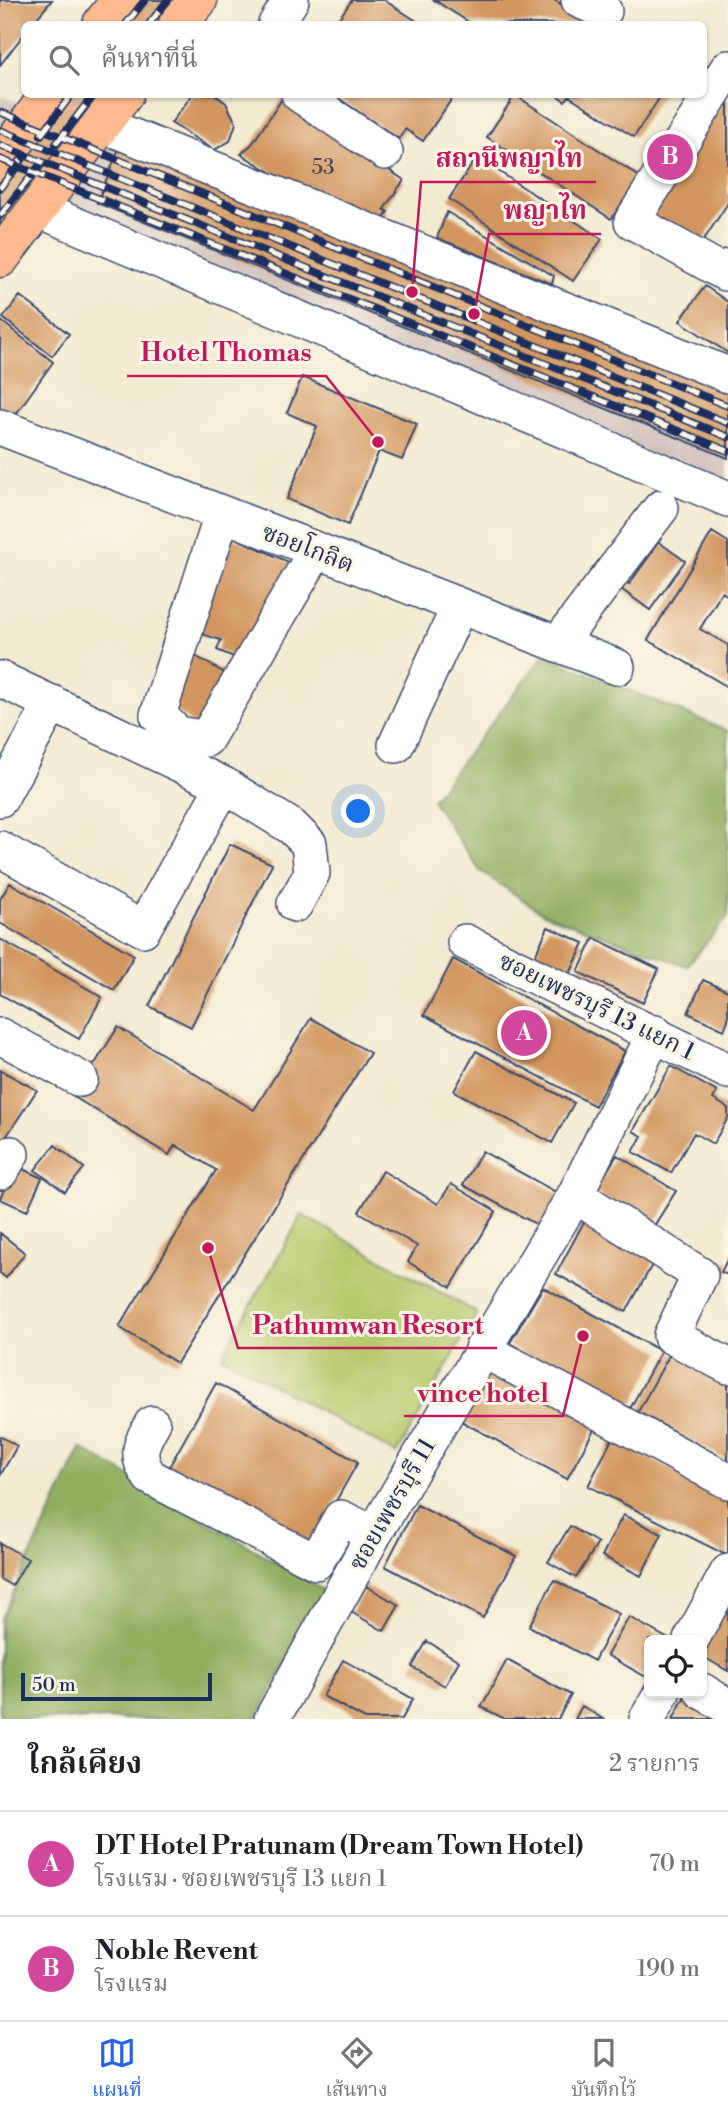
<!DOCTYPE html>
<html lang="th">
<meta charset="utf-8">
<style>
:root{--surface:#fff;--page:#f2f2f2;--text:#202124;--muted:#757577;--line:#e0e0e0;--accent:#2563eb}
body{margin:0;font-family:"Libre Bodoni","Noto Serif Thai",serif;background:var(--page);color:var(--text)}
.controls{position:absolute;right:21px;bottom:21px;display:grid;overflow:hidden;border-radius:10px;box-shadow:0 2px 5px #0004}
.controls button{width:63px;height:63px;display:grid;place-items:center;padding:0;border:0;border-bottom:2px solid var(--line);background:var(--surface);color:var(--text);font:35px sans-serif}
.scale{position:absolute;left:21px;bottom:18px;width:191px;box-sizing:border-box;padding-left:7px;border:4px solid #1b2f5e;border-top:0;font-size:19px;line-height:24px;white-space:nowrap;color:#1b2f5e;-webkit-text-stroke:5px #fcf5e5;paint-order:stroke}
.you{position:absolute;left:359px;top:812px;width:24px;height:24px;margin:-18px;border:5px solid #fff;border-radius:50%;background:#1a73e8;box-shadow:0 0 0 10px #1a73e833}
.badge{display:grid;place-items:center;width:46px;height:46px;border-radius:50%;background:var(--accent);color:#fff;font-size:23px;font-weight:700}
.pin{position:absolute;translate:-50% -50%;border:4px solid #fff;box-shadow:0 2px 7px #0006}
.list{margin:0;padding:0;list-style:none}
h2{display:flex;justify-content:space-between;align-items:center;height:91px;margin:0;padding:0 28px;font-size:30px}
h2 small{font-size:23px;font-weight:400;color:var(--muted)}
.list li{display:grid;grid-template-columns:46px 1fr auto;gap:21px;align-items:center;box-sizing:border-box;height:105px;padding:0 28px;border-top:2px solid var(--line)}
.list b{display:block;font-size:26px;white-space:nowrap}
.list p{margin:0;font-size:23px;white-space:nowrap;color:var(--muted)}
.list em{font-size:23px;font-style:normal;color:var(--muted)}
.icon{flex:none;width:38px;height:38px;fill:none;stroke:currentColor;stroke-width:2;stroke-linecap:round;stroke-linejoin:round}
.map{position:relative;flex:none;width:728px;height:1719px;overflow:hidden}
.search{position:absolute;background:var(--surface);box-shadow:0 2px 5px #0004;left:21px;right:21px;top:21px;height:77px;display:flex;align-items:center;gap:18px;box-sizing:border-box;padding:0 24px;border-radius:10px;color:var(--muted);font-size:26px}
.sheet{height:301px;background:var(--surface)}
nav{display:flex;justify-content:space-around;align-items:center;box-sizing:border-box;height:98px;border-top:2px solid var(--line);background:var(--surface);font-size:19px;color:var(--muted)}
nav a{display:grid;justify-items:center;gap:4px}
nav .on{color:var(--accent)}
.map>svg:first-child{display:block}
.industrial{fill:#cfc0bb}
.green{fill:#b7ca6e;stroke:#697c66;stroke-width:2}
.forest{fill:#91ae61;stroke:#566e60;stroke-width:2}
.building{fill:#d29761}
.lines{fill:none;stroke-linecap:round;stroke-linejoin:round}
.minor-casing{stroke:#3b4b6f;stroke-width:38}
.major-casing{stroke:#3b4b6f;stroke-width:41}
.minor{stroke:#fff;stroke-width:35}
.major{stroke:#fcba8e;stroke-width:38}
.rail-casing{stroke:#1b2f5e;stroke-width:8}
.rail{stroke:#fcf5e5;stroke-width:5;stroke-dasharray:16;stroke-linecap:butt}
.labels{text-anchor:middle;stroke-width:6;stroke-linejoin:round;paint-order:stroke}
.number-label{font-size:21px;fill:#49495f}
.street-label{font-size:24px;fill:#1b2f5e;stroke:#fcf5e5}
.leader{fill:none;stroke:#c2185b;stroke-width:2.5}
.callout-dot{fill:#c2185b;stroke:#fcf5e5;stroke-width:2.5}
.callout-label{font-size:26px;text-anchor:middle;font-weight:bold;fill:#c2185b;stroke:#fcf5e5;stroke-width:6;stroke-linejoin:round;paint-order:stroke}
</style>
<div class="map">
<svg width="728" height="1719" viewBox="0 0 728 1719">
<rect width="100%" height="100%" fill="#fcf5e5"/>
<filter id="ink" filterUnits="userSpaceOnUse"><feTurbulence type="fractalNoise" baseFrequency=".0143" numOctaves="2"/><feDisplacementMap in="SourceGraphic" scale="14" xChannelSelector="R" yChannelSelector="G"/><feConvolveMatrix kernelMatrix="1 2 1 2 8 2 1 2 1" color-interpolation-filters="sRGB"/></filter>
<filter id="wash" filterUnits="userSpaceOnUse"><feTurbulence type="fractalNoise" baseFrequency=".00686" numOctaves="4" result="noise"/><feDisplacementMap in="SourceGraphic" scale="28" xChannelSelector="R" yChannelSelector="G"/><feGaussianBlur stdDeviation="1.57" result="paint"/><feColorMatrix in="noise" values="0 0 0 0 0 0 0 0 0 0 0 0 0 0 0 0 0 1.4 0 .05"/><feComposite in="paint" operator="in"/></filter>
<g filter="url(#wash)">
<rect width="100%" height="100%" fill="#f3ebd1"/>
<!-- industrial -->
<path class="industrial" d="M0 96 117 136 728 378V485L0 199Z"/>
<!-- green -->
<path class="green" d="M302 1215 477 1313 397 1454 222 1356Z"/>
<!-- forest -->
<path class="forest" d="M544 655 728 731V917L687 966 544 914 480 871 432 800Z
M81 1448 325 1591 256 1719H0V1621Z"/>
<g id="blocks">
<!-- building -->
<path class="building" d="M0 0H52L32 24H24V34L0 65Z
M104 0H211L192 24H86Z
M352 0H384L421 24H335Z
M434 0H554L593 24H472Z
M32 94H139L0 274V136Z
M193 94H214L226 103 236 123 230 141 214 150 171 123Z
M332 94H455L423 141 405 129 399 139Z
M555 94H662L634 137 569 96 565 101Z
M515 95 640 177 611 219 487 137Z
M728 95V203L697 250 646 217Z
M282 99 404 180 384 209 388 212 377 229 357 225 241 154 252 144Z
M124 136 728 380V458L97 203Z
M477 157 602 239 573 281 449 199Z
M447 212 554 276 552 284 437 238Z
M705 286 728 302V353L680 321Z
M20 296 69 334 52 356 3 318Z
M0 320 53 362 13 418 0 413Z
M302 377 417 424 402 460 379 451 348 525 287 499 317 426 287 413Z
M712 532 728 542V596L722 592 700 629 728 645V687L648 640Z
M227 534 297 566 243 661 217 650 221 640 193 631Z
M653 538 685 561 650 610 617 586 623 579 629 584 653 551 647 546Z
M192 654 228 675 196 727 166 702Z
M230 844 272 864 191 1027 149 1006Z
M10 883 134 955 114 990 0 923V899Z
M548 927 584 943 569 976 533 960Z
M594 938 659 969 643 1003 578 972Z
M0 939 102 997 79 1039 0 994Z
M453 959 625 1051 595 1106 424 1015Z
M703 980 728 991V1020L724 1030 688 1013Z
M311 1018 370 1053 177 1363 119 1327 216 1170 175 1145 169 1155 74 1097 118 1027 254 1110Z
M476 1051 574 1103 552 1143 454 1091Z
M671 1066 717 1092 713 1099 728 1108V1118L713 1144 694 1133 671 1173 633 1152 642 1136 633 1131Z
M0 1070 37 1090 2 1143 0 1142Z
M55 1145 84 1168 65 1192 35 1170Z
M482 1151 561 1195 543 1228 463 1185Z
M617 1155 676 1191 652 1229 594 1192Z
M14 1165 42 1178 27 1211 0 1199Z
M383 1171 438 1204 451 1184 496 1211 451 1287 408 1262 417 1246 359 1212Z
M587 1216 658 1254 626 1312 556 1274Z
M0 1233 25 1253 6 1278 0 1273Z
M728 1258V1275L721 1272Z
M543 1287 661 1351 630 1409 508 1346Z
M671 1352 728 1383V1461L638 1412Z
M490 1363 598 1422 567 1479 459 1420Z
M216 1383 358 1462 310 1547 168 1469Z
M0 1436 17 1446 0 1476Z
M612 1439 728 1497V1556L588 1486Z
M417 1505 516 1556 483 1618 385 1566Z
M623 1515 662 1534 641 1576 602 1556Z
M570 1526 598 1543 576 1578 548 1562Z
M0 1543 28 1559 12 1586 0 1579Z
M554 1580 619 1614 594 1661 529 1626Z
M366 1586 399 1605 384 1631 351 1612Z
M728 1595V1671L702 1656V1642Z
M629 1617 670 1640H649L648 1678 607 1655Z
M427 1641 459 1661 445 1686 412 1667Z
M343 1660 413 1699 402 1719H365L323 1696Z
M507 1660 571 1695 558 1719H505L481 1707Z
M685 1696 728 1718V1719H673Z
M582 1706 603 1719H575Z"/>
</g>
</g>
<g filter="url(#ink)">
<use href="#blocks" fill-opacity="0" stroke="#3b4b6f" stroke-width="2"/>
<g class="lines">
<!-- minor casing -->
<g class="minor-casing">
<path id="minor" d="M579 0 604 11
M276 24 291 0
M728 68 632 221 725 273 728 267
M299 94 385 152
M101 124 728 375
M37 209 728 499
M0 427 617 667
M222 515 158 715 178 734 206 739 316 551
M558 644 661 508
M0 679 224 785 292 827 309 844 312 873 295 904
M396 745 459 607
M0 799 52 703
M0 849 143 929 224 785
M465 942 728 1071
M0 1036 80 1079
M0 1172 11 1154
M575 1195 700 1275 671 1336 728 1366
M482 1349 728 1481
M152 1424C140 1445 135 1456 150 1477L316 1562 341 1518 374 1534
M691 1640 728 1572
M702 1691 728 1707
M272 1719 374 1534 575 1195 655 1033
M647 1719 662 1693"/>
</g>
<!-- major casing -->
<g class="major-casing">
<path id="major" d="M102 24 121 0
M178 24 198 0
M0 162 50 94
M0 258 124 94"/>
</g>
<!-- minor -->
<use href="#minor" class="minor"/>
<!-- major -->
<use href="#major" class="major"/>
<!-- rail casing -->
<g class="rail-casing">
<path id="rail" d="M126 24 145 0
M149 24 168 0
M0 112 728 406
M0 130 728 423
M41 135 72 94
M56 144 94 94
M0 145 728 437
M0 159 728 451
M0 188 21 160
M0 216 39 166"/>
</g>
<!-- rail -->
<use href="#rail" class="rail"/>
</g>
</g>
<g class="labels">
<!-- number labels -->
<g class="number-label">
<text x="323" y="174">53</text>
</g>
<!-- street labels -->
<g class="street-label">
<text transform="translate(308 548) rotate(21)" y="8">ซอยโกลิต</text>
<text transform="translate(597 1006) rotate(26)" y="8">ซอยเพชรบุรี 13 แยก 1</text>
<text transform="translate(392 1504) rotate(-60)" y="8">ซอยเพชรบุรี 11</text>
</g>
</g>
<!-- callouts -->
<path class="leader" d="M412 292L421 182H596M474 314L489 234H601M378 442L326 376H127M208 1248L238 1348H497M583 1336L563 1416H404"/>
<g class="callout-dot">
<circle cx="412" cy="292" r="7"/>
<circle cx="474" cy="314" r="7"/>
<circle cx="378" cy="442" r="7"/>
<circle cx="208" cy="1248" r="7"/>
<circle cx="583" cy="1336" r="7"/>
</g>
<g class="callout-label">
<text x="509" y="167">สถานีพญาไท</text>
<text x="545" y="219">พญาไท</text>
<text x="226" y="361">Hotel Thomas</text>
<text x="368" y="1334">Pathumwan Resort</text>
<text x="483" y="1402">vince hotel</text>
</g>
</svg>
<div class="controls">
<button><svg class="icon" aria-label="locate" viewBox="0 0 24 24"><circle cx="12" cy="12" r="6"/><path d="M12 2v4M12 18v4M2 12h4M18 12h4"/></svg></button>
</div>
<div class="scale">50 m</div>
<div class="you"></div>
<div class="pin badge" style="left:524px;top:1033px;background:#d1479c">A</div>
<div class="pin badge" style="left:670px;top:157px;background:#d1479c">B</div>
<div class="search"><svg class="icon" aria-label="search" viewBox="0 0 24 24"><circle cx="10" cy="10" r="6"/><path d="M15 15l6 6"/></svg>ค้นหาที่นี่</div>
</div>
<section class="sheet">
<h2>ใกล้เคียง<small>2 รายการ</small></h2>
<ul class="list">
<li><span class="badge" style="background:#d1479c">A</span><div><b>DT Hotel Pratunam (Dream Town Hotel)</b><p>โรงแรม · ซอยเพชรบุรี 13 แยก 1</p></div><em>70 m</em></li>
<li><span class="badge" style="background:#d1479c">B</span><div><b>Noble Revent</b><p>โรงแรม</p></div><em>190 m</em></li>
</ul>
</section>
<nav>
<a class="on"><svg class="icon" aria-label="map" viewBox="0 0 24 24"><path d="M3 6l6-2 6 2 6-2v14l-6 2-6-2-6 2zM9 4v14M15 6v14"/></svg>แผนที่</a>
<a><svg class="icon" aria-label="directions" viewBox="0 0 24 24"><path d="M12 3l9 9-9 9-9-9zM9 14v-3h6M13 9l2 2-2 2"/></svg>เส้นทาง</a>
<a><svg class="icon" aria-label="saved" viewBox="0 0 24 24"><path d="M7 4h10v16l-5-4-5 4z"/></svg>บันทึกไว้</a>
</nav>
